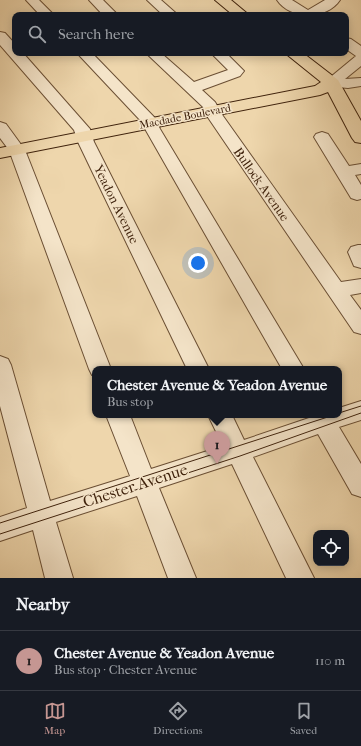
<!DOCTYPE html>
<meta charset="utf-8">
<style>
:root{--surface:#171b24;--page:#20242c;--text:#f1f3f6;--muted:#9ea1a6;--line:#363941;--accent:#c59692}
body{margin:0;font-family:"IM FELL French Canon",serif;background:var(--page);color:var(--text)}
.controls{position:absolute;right:12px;bottom:12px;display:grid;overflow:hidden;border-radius:8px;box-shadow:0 2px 10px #0003}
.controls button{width:36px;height:36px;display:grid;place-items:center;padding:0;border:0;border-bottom:1px solid var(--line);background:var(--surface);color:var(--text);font:20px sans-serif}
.you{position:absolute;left:198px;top:263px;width:14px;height:14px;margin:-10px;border:3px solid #fff;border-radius:50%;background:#1a73e8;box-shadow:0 0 0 6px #1a73e833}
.badge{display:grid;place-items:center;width:26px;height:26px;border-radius:50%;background:var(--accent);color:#111;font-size:13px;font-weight:700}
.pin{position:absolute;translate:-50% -33px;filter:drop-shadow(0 1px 2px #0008)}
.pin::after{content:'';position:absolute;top:21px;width:14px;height:12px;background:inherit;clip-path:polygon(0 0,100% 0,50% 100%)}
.popup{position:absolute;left:92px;top:366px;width:250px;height:52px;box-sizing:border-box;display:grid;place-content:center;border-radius:8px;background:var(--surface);filter:drop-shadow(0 1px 3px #0005);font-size:13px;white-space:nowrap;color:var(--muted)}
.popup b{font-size:15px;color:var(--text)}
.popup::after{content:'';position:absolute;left:50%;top:100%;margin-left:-8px;border:8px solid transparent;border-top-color:var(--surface)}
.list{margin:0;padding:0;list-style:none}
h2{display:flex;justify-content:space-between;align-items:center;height:52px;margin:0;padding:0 16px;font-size:17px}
h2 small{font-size:13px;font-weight:400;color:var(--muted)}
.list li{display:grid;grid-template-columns:26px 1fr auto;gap:12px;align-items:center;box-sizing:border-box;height:60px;padding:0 16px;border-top:1px solid var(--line)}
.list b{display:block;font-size:15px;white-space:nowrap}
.list p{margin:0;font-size:13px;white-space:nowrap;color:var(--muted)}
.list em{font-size:13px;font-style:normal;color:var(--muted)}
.icon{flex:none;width:22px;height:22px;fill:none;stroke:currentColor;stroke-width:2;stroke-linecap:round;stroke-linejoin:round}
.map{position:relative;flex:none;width:361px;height:578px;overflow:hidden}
.search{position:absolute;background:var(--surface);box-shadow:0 2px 10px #0003;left:12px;right:12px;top:12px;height:44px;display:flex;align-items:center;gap:10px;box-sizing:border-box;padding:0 14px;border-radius:8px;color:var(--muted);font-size:15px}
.sheet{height:112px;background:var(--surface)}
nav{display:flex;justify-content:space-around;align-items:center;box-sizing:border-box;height:56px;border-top:1px solid var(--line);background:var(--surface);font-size:11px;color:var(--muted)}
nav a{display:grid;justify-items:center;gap:2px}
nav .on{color:var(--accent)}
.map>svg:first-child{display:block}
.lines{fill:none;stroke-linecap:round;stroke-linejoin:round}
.minor-casing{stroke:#6b4f34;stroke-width:2}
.major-casing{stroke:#3f220c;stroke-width:2}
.minor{fill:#f4e4c9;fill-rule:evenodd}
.major{fill:#eed6ac;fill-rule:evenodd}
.tram{stroke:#3f220c;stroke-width:1}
.labels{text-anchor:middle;stroke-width:3;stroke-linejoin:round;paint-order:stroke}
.far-street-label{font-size:11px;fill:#3f220c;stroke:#f4e4c9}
.street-label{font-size:13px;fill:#3f220c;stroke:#f4e4c9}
.near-street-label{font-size:16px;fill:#3f220c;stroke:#f4e4c9}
</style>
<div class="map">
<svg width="361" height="578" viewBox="0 0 361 578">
<rect width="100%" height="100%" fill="#eed6ac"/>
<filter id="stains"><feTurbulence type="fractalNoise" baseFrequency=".005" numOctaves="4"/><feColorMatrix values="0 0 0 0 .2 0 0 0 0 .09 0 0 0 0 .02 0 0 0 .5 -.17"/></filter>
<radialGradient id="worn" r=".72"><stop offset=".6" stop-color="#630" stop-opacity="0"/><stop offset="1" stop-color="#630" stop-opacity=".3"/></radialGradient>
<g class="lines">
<!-- minor casing -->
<g class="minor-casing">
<path id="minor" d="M26 0H39L54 15H40Z
M89 0H103L118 15H103Z
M147 0H161L178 15H163Z
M277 0H292L308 10 325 0H340C327 20 290 20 277 0Z
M0 32 5 33 15 44V53H23L90 129 94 142 209 369H187L78 142 74 130 0 45Z
M346 38 351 39 361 46V66L345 79 361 78V86L348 88 327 86 325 83 327 80 356 56 346 49Z
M77 53H92L155 118 160 129 304 369H282L140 120Z
M146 53H161L194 82 228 70 211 53H226L244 71 240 76 202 90 215 102 223 116 341 282 361 279V293L350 295 361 310V334L354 332 207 116 203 107Z
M0 122 6 124 25 150 111 369H95V376L92 375 89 369 9 150 0 138Z
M322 132 328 134 349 166 361 164V174L355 175 361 185V199L357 200 351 198 314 137 316 134Z
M358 245H361V268L354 266 348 252 351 247Z
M0 356 8 359 11 365 50 501 130 476 106 415H130L151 469 223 446 208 415H232L244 440 309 418 307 415H339V408L361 401V420L339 427 361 464V497L352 494 318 434 253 457 314 578H286L232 464 159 488 196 578H168L137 496 56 522 73 578H45L33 530 0 541V517L27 508 0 406Z"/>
</g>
<!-- major casing -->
<g class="major-casing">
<path id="major" d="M215 0H231L249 15H233Z
M285 53H303L338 80 361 121V143L355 142 352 138 328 92 320 95 0 158V148L315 86 321 82Z"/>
</g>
<!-- minor -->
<use href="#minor" class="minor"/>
<!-- major -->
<use href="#major" class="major"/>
<!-- tram -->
<path class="tram" d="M339 413 361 406
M0 523 334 415
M0 534 240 456 361 413"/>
</g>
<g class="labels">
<!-- far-street labels -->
<g class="far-street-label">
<text transform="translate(185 116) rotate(-11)" y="4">Macdade Boulevard</text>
</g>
<!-- street labels -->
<g class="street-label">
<text transform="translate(262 184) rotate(55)" y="5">Bullock Avenue</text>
<text transform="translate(117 204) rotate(64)" y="5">Yeadon Avenue</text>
</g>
<!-- near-street labels -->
<g class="near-street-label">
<text transform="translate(135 485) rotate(-18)" y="6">Chester Avenue</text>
</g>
</g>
<rect width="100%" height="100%" filter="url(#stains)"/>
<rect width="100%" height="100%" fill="url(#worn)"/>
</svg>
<div class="controls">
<button><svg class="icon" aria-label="locate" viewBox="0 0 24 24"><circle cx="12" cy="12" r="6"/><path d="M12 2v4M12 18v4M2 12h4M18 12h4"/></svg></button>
</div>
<div class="you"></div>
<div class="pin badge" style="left:217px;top:464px">1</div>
<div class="popup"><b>Chester Avenue &amp; Yeadon Avenue</b>Bus stop</div>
<div class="search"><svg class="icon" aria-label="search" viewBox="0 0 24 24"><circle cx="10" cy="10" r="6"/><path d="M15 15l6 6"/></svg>Search here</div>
</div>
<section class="sheet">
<h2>Nearby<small></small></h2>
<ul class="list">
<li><span class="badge">1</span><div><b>Chester Avenue &amp; Yeadon Avenue</b><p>Bus stop · Chester Avenue</p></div><em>110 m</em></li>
</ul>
</section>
<nav>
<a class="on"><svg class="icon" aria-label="map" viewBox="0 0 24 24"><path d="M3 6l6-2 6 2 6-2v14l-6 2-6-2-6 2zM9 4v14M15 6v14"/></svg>Map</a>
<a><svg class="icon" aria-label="directions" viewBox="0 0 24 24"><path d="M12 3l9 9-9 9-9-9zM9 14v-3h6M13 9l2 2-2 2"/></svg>Directions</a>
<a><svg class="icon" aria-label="saved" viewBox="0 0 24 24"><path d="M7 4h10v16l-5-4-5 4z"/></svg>Saved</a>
</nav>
